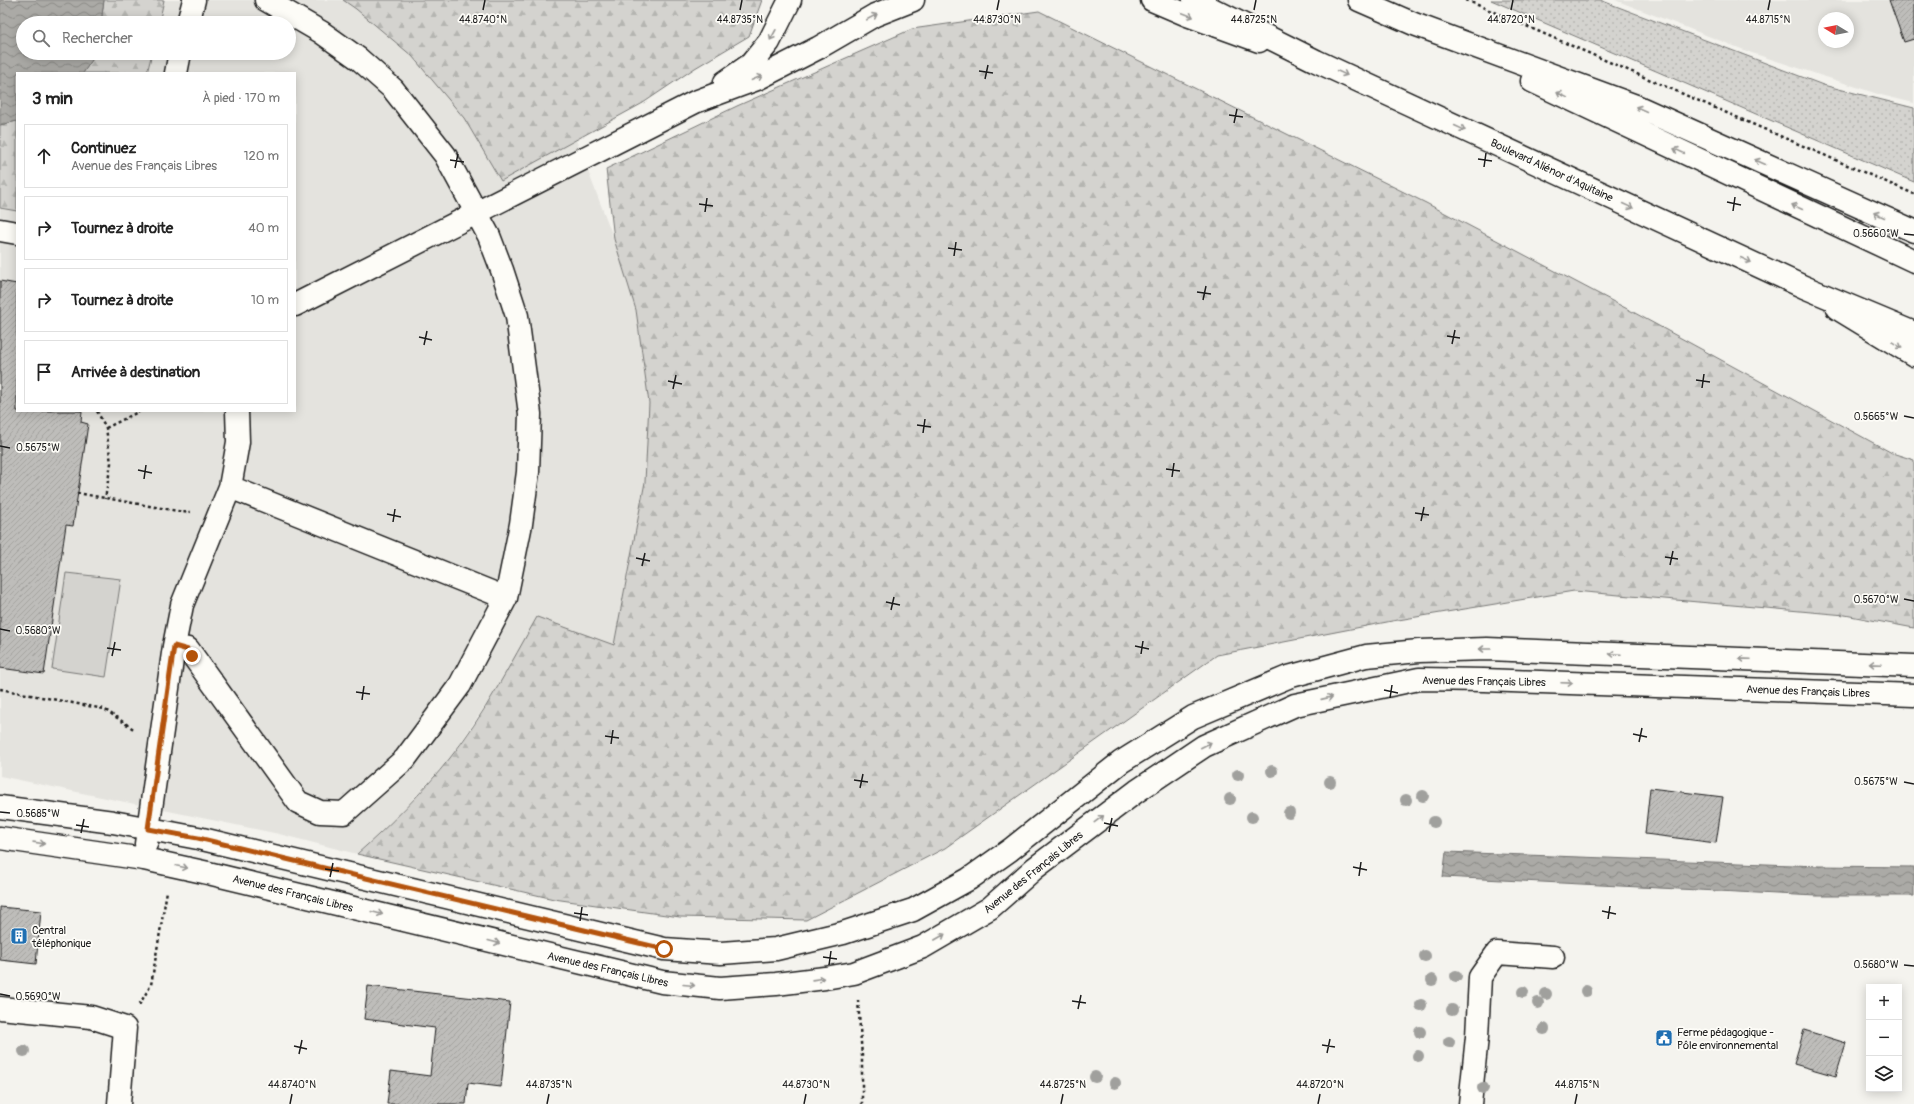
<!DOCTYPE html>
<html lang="fr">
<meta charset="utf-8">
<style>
:root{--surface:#fff;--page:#f6f6f6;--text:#222;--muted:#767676;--line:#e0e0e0}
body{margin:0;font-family:Pangolin,sans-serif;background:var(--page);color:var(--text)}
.controls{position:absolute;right:12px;bottom:12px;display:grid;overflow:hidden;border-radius:0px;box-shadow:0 2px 10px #0003}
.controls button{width:36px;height:36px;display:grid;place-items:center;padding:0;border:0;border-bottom:1px solid var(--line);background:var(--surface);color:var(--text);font:20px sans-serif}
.compass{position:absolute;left:1818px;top:12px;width:36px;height:36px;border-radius:50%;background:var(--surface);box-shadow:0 2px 10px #0003;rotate:280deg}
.stop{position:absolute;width:12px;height:12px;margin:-9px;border:3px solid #b45309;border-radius:50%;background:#fff}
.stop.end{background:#b45309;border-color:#fff;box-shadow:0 1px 4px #0008}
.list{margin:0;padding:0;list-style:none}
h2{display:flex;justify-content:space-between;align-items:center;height:52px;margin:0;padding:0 16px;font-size:17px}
h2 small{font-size:13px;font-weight:400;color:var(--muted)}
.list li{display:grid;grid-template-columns:26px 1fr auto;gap:12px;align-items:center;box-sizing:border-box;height:64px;margin:0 8px 8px;padding:0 8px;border:1px solid var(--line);border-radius:0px}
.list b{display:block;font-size:15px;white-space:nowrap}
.list p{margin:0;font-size:13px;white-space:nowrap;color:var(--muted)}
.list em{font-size:13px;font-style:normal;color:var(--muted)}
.icon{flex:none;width:22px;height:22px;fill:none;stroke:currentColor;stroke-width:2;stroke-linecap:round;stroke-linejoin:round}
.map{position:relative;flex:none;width:1914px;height:1104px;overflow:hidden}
.search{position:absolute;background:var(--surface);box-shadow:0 2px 10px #0003;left:16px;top:16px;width:280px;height:44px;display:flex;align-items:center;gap:10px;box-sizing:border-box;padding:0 14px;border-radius:22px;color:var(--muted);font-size:15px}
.panel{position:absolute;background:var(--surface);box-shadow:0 2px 10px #0003;left:16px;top:72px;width:280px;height:340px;border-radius:0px}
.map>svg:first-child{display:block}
.built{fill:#e4e3de;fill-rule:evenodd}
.grass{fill:url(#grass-dots);stroke:#787876}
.forest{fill:url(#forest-firs);stroke:#787876}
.park{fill:#d4d3cf;stroke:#787876}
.water{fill:url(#water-waves);stroke:#72716f}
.building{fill:url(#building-hatch);stroke:#1c1c1c}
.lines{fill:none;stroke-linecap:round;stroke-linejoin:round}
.minor-casing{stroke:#1c1c1c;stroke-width:25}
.highway-casing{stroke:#1c1c1c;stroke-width:25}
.path{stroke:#1c1c1c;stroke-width:2.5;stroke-dasharray:3 3;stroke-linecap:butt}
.minor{stroke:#fdfcf7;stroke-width:22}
.highway{stroke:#fdfcf7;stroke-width:22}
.tree{fill:#a0a09d}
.oneway{stroke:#989794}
.route{stroke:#b45309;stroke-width:5}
.ticks{fill:none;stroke:#1c1c1c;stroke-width:1.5}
.labels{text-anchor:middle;stroke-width:3.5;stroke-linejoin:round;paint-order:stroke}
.street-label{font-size:11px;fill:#1c1c1c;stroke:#fdfcf7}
.poi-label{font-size:11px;fill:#1c1c1c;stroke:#fdfcf7;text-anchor:start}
.ticks-label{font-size:10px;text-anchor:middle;fill:#1c1c1c;stroke:#fdfcf7;stroke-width:3.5;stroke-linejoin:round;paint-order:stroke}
</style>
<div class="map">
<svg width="1914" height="1104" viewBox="0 0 1914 1104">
<defs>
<pattern id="grass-dots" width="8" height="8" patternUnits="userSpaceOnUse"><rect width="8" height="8" fill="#d4d3cf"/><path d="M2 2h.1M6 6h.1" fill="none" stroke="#b5b5b1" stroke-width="1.8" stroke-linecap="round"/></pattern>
<pattern id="forest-firs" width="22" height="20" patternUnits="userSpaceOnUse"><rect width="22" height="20" fill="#d4d3cf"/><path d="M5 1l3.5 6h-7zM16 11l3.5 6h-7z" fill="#b5b5b1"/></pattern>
<pattern id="water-waves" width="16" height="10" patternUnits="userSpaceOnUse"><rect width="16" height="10" fill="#abaaa6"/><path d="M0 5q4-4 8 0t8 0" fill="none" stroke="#8a8a86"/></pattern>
<pattern id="building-hatch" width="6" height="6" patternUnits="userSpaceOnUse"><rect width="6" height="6" fill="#bebdba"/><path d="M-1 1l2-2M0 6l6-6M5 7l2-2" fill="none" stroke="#a3a29f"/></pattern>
</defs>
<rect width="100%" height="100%" fill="#f4f3ee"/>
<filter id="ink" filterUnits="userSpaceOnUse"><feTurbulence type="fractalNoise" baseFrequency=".025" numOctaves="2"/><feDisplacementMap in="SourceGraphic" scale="8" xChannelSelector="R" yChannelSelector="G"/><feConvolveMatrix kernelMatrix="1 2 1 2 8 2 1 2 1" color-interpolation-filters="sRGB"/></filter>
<g filter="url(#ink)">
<!-- built -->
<path class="built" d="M0 0H762L749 36 576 140 614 239 636 310 649 403 645 482 614 645 493 694 451 757 396 818 357 854 279 834 0 776ZM23 23H289V53H23ZM17 73H295V411H17Z
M1615 0H1914V103L1881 95 1752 53ZM1824 18H1848V42H1824Z"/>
<!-- grass -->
<path class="grass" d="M1491 0H1600L1823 85 1914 108V182Z"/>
<!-- forest -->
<path class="forest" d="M104 0H164L159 23H101Z
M343 0H762L749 36 695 68 643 103 501 181 464 118 412 56 356 9Z
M1039 11 1426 203 1633 312 1892 453 1914 460V628L1845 615 1574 591 1392 621 1217 655 945 848 806 920 680 917 554 899 357 854C390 825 423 792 450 758 483 717 511 663 537 617L614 645 645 482 649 403 636 310 614 239 606 169 737 106 912 29Z
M94 53H152L147 73H83L92 60Z
M17 121V211L0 208V125Z"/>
<!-- park -->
<path class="park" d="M66 573 121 579 106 677 52 669Z"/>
<!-- water -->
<path class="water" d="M0 0H104L101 23H23V53H94L92 60 83 73H17V121L0 125Z
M1446 852 1819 866 1914 867V896H1816L1443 877Z"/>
<!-- building -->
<path class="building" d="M1889 0H1914V39L1904 42Z
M0 281 17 284V411H82L81 422 88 424 73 526 66 525 44 674 0 668Z
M1650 788 1723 797 1716 843 1645 834Z
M0 907 41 911 36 964 0 960Z
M368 986 510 1002 501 1087 468 1083 466 1104H387L391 1071 430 1076 435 1028 364 1019Z
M1804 1030 1846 1043 1836 1076 1794 1064Z"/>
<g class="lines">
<!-- minor casing -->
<g class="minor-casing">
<path id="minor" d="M1152 0 1187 15 1259 41
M188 23 194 0
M176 73 180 53
M725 82 751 64 769 42 790 0
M0 230 17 233
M295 305 695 102 757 79 818 48 875 15 913 0
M1837 308 1914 355
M230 487 506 598
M174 646 188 649 298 802 320 812 344 813 405 759 460 685 506 598 521 524 528 472 530 414 517 316 502 270 489 236 445 155 393 89 359 59 321 32 266 0
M0 807 113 822 198 838 664 949 721 953 776 949 843 933 913 910 969 879 1010 850 1121 762 1193 717 1288 677 1366 656 1419 651 1487 649 1914 666
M0 838 144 859 208 873 662 982 720 988 776 984 825 978 854 973 923 947 990 908 1035 868 1137 791 1204 746 1295 705 1419 679 1484 680 1914 695
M146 844 174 646 182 605 230 487 238 442 237 411
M0 1008 91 1017 125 1028 119 1104
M1470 1104 1477 1037 1480 977 1497 953 1553 957"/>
</g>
<!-- highway casing -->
<g class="highway-casing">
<path id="highway" d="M1194 0 1316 61 1804 287 1914 333
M1359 0 1414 24 1636 106 1914 231
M1532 81 1914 261"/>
</g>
<!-- path -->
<path class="path" d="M1466 0 1914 194
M97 411 106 428 111 463 105 499
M106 428 140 411
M77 493 189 513 190 511
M0 689 104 709 135 730
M858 1000 862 1056V1104
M139 1005 151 985 167 891"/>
<!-- minor -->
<use href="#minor" class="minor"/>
<!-- highway -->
<use href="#highway" class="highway"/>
</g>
<!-- trees -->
<g class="tree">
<circle cx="1272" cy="771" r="6"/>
<circle cx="1238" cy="775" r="6"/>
<circle cx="1330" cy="782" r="6"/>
<circle cx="1423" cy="796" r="6"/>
<circle cx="1230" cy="799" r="6"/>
<circle cx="1406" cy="800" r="6"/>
<circle cx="1289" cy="813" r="6"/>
<circle cx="1252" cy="817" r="6"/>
<circle cx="1434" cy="822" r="6"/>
<circle cx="1425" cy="956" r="6"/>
<circle cx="1456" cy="976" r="6"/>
<circle cx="1432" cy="980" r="6"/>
<circle cx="1586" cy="991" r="6"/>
<circle cx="1523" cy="992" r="6"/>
<circle cx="1546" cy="994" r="6"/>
<circle cx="1538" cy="1003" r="6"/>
<circle cx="1421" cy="1005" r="6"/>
<circle cx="1452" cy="1010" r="6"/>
<circle cx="1544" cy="1029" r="6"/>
<circle cx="1420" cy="1032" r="6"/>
<circle cx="1449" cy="1042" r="6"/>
<circle cx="24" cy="1051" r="6"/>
<circle cx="1418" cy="1056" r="6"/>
<circle cx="1095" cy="1077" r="6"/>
<circle cx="1115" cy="1083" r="6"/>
<circle cx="1483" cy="1088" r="6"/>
</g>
<!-- one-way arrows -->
<defs><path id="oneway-shaft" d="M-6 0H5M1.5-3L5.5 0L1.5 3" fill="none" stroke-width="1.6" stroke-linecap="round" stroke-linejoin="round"/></defs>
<g class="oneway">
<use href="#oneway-shaft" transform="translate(1188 15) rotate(21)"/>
<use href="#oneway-shaft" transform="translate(872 17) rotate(-28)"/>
<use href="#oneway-shaft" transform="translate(773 35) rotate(119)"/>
<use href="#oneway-shaft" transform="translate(1342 73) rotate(25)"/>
<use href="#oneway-shaft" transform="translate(757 78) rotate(-23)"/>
<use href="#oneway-shaft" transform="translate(1562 95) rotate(-154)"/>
<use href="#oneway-shaft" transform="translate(1641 109) rotate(-156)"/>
<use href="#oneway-shaft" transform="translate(1460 128) rotate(25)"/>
<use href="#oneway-shaft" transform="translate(1679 151) rotate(-155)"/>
<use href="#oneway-shaft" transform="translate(1760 162) rotate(-156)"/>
<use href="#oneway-shaft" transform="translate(1628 206) rotate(25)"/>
<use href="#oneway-shaft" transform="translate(1797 207) rotate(-155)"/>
<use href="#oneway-shaft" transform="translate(1879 215) rotate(-156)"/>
<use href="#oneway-shaft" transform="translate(1746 260) rotate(25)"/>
<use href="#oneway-shaft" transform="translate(1897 345) rotate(32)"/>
<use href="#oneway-shaft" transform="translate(1485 649) rotate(-180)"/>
<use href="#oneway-shaft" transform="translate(1615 654) rotate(-178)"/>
<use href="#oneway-shaft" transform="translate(1745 659) rotate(-178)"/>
<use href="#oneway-shaft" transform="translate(1875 664) rotate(-178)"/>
<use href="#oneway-shaft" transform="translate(1567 683) rotate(2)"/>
<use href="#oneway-shaft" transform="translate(1327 698) rotate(-13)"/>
<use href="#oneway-shaft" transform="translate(1206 745) rotate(-27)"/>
<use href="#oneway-shaft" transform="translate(1099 819) rotate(-37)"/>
<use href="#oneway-shaft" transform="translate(39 843) rotate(8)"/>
<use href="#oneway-shaft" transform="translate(182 867) rotate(12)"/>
<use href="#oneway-shaft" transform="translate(377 913) rotate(14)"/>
<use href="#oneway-shaft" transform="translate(940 937) rotate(-30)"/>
<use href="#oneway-shaft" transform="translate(494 942) rotate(14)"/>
<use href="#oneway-shaft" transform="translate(818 979) rotate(-8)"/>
<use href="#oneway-shaft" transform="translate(689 985) rotate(5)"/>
</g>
</g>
<g class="lines" filter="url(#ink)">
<!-- route -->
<path class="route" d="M192 656 188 650 174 646 148 829 198 838 664 949"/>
</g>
<!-- ticks -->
<path class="ticks" d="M483 10 485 0M740 10 742 0M997 10 999 0M1254 10 1256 0M1511 10 1513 0M1768 10 1770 0M979 71 993 73M985 79 988 65M1229 115 1243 117M1234 123 1237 109M1478 159 1492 161M450 160 464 162M1484 167 1486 153M455 168 458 154M1727 202 1741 205M699 204 713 206M1733 211 1735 197M705 212 707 198M1904 234 1914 235M948 248 962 250M954 256 956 242M1197 292 1211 294M1203 300 1206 286M1447 336 1460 338M419 337 432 340M1452 344 1455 330M424 345 427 331M1696 380 1710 382M668 381 682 384M1702 388 1704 374M673 389 676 375M1904 416 1914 418M917 425 931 427M923 433 925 419M0 446 10 448M1166 469 1180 471M138 470 152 473M1172 477 1174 463M144 479 146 465M1415 513 1429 515M387 514 401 517M1421 521 1424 507M393 522 395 509M1665 557 1678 559M636 558 650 561M1670 565 1673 551M642 566 645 553M1904 599 1914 601M886 602 900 605M891 610 894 597M0 629 10 631M1135 646 1149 649M107 648 121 650M1141 654 1143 641M112 656 115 642M1384 690 1398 693M356 692 370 694M1390 698 1392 685M362 700 364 686M1633 734 1647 737M605 736 619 738M1639 742 1642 728M611 744 613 730M854 780 868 782M1904 782 1914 784M860 788 863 774M0 812 10 813M1104 823 1118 826M76 825 89 827M1109 832 1112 818M81 833 84 819M1353 867 1367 870M325 869 339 871M1359 876 1361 862M330 877 333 863M1602 911 1616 914M574 913 588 915M1608 919 1610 906M580 921 582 907M823 957 837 959M829 965 831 951M1904 965 1914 966M0 994 10 996M1072 1001 1086 1003M1078 1009 1081 995M1322 1045 1335 1047M294 1046 307 1049M1327 1053 1330 1039M299 1054 302 1040M290 1104 292 1094M547 1104 549 1094M804 1104 806 1094M1061 1104 1063 1094M1318 1104 1320 1094M1575 1104 1577 1094"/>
<!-- icons -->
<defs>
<g id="building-square" transform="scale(0.9)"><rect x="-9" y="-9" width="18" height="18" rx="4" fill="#1f6fb2" stroke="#fdfcf7"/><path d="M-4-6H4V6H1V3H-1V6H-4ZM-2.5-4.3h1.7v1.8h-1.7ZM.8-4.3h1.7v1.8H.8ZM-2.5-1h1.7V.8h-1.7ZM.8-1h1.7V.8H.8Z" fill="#fff"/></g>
<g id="civic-square" transform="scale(0.9)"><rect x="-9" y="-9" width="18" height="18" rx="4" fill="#1f6fb2" stroke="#fdfcf7"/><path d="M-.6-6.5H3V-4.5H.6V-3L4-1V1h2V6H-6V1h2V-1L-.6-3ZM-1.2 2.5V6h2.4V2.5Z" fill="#fff"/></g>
</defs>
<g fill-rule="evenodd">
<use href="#building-square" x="19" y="936"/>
<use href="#civic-square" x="1664" y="1038"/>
</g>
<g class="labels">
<!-- street labels -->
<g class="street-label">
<text transform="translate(1552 170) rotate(25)" y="4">Boulevard Aliénor d'Aquitaine</text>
<text transform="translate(1484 681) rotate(1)" y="4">Avenue des Français Libres</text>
<text transform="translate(1808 691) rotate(2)" y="4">Avenue des Français Libres</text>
<text transform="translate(1033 872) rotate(-39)" y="4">Avenue des Français Libres</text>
<text transform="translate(293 893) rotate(14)" y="4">Avenue des Français Libres</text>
<text transform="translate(608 969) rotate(13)" y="4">Avenue des Français Libres</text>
</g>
<!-- poi labels -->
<g class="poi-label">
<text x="32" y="934">Central<tspan x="32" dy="13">téléphonique</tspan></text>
<text x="1677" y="1036">Ferme pédagogique -<tspan x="1677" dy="13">Pôle environnemental</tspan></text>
</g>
</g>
<g class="ticks-label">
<text x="483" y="23">44.8740°N</text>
<text x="740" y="23">44.8735°N</text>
<text x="997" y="23">44.8730°N</text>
<text x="1254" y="23">44.8725°N</text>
<text x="1511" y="23">44.8720°N</text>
<text x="1768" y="23">44.8715°N</text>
<text x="1876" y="237">0.5660°W</text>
<text x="1876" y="420">0.5665°W</text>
<text x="38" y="451">0.5675°W</text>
<text x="1876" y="603">0.5670°W</text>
<text x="38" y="634">0.5680°W</text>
<text x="1876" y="785">0.5675°W</text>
<text x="38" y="817">0.5685°W</text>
<text x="1876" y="968">0.5680°W</text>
<text x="38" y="1000">0.5690°W</text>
<text x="292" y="1088">44.8740°N</text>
<text x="549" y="1088">44.8735°N</text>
<text x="806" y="1088">44.8730°N</text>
<text x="1063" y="1088">44.8725°N</text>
<text x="1320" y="1088">44.8720°N</text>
<text x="1577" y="1088">44.8715°N</text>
</g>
</svg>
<div class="controls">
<button>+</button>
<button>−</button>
<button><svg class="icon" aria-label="layers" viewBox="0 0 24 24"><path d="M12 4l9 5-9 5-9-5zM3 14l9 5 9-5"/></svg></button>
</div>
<svg class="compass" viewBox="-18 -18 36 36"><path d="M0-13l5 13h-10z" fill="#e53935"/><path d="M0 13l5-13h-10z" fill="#767676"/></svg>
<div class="stop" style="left:664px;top:949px"></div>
<div class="stop end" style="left:192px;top:656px"></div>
<div class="search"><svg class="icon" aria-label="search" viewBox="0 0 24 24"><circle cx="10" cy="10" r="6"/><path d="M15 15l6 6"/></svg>Rechercher</div>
<section class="panel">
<h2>3 min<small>À pied · 170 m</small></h2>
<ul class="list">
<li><svg class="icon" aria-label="ahead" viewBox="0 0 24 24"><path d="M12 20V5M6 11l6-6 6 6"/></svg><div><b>Continuez</b><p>Avenue des Français Libres</p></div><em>120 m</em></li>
<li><svg class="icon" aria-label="right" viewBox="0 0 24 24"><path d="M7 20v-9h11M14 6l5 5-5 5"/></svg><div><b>Tournez à droite</b></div><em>40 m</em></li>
<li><svg class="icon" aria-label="right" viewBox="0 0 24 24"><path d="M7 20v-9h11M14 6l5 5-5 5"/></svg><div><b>Tournez à droite</b></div><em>10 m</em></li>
<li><svg class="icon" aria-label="arrive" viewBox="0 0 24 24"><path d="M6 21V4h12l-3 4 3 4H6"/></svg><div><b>Arrivée à destination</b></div></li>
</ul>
</section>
</div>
